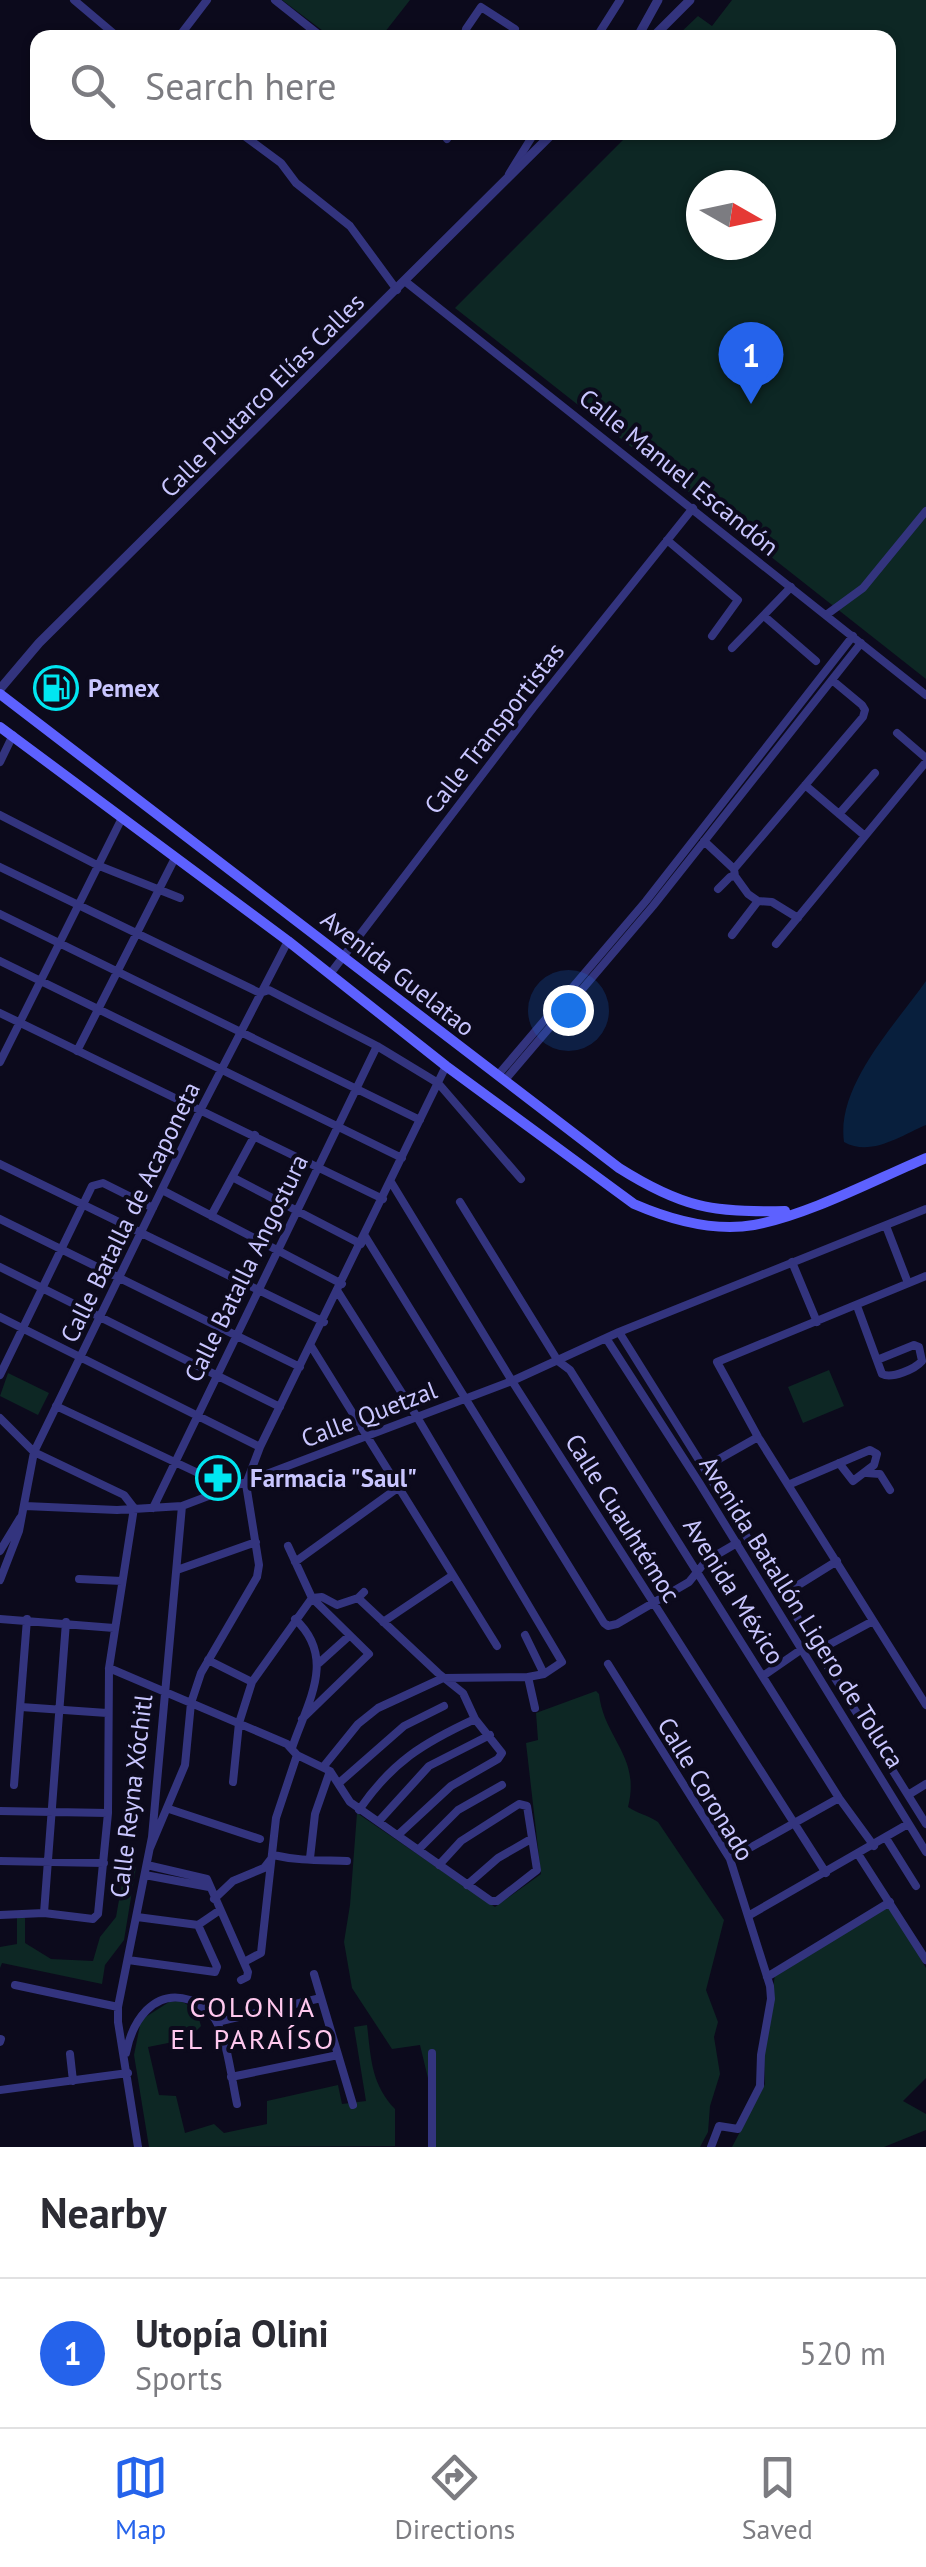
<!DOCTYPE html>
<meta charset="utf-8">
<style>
:root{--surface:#fff;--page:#f2f2f3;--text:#2b2b33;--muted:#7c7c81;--line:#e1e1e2;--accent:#2563eb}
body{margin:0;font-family:"PT Sans",sans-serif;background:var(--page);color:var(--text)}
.compass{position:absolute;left:686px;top:170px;width:90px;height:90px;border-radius:50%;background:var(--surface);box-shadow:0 2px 8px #0004;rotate:99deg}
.you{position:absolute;left:568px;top:1010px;width:35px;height:35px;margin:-25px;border:8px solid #fff;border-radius:50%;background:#1a73e8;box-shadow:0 0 0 15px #1a73e833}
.badge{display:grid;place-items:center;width:65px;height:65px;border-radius:50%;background:var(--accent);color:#fff;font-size:32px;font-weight:700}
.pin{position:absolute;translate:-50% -82px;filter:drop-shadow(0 2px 5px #0008)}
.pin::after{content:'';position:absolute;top:52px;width:35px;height:30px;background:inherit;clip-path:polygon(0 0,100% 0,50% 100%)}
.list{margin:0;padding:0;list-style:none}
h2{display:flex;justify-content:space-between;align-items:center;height:130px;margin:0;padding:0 40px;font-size:42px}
h2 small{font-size:32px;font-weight:400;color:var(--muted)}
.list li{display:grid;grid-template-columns:65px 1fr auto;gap:30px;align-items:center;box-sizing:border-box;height:150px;padding:0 40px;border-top:2px solid var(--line)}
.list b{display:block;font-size:38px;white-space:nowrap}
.list p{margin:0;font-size:32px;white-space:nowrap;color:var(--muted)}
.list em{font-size:32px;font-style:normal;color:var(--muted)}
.icon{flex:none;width:55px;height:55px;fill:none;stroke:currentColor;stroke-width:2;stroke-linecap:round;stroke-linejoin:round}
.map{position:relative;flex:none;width:926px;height:2147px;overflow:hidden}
.search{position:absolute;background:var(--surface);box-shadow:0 2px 8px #0004;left:30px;right:30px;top:30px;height:110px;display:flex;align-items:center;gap:25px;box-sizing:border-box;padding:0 35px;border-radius:20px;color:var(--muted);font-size:38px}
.sheet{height:280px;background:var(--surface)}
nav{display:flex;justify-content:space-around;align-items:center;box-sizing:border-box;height:140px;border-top:2px solid var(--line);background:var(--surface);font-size:28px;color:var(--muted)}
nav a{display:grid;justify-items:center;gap:5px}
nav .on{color:var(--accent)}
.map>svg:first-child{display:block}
.green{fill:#0d2724;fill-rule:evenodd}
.water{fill:#081f3d}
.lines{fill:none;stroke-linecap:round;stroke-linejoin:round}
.minor{stroke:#33347e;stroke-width:8}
.tertiary{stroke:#33347e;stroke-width:9}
.secondary{stroke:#5d61ff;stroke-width:10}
.labels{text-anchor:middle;stroke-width:8;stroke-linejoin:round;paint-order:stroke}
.street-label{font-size:25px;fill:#c9c6ff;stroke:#0c0a1c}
.poi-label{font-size:25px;font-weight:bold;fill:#c9c6ff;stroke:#0c0a1c;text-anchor:start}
.neighbourhood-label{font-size:28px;letter-spacing:2.5px;fill:#ffc8ee;stroke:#0c0a1c}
</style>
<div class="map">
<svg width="926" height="2147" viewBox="0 0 926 2147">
<rect width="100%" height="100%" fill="#0c0a1c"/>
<!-- green -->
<path class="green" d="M282 0H410L381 37H331Z
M732 0H926V679L455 308 630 133 888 132V38L676 37 698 16 712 26ZM701 185H761V245H701Z
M829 1370 844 1406 803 1423 788 1387Z
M8 1373 49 1393 38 1415 0 1396Z
M596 1691 599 1694C604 1739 641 1756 628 1807 638 1814 648 1815 658 1822L724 1920 706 1990 718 2022 714 2037 720 2074 710 2106 708 2132 700 2147H435L433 2099 420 2045 392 2049 352 1988 344 1942 350 1905 357 1813 495 1907 541 1874 526 1743 538 1740 536 1713Z
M125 1866 136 1867 124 1940 105 1965 102 1984 2 1963 0 1968V1947L17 1944V1917L25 1918V1943L51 1959 93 1961 100 1937 116 1917Z
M889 1904 926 1968V2078L903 2101 926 2114V2130L884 2147H732L765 2084 764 2055 775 1974Z
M180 2001C193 2006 198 2013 201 2026L188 2039 148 2047 159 2095 176 2096 185 2133 214 2124 224 2133 267 2124V2101L338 2085 342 2104 366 2101 354 2027 367 2025C371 2058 371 2084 395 2109V2146L149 2147 134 2055 141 2020 169 2002Z"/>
<!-- water -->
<path class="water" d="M926 981V1125C900 1136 871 1157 844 1142 836 1086 895 1025 926 981Z"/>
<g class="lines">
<!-- minor -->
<path class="minor" d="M74 0 119 38
M275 0 323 38
M178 38 207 0
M464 38 466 29 481 7 515 29
M596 38 620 0
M239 132 281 163 296 183 350 226 397 290
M442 132 447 139
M509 174 535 132
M406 282 926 695
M667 540 738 600 712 636
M826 615 863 588 926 511
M764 616 816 661
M732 648 791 587
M897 733 926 758
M0 762 13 735
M805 785 865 836
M839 814 875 773
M0 815 97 865 180 898
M704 841 734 869
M0 867 260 993 269 990 377 1046 438 1083 521 1179
M735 876 748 894 758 901
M718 889 730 877 735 876 734 869 863 717 865 710 862 705 832 680
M0 914 420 1120
M732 935 758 901 772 902 798 918
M776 944 926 762
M0 961 402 1158
M330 974 533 708 693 508
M0 1013 383 1199
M77 1051 175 858
M0 1062 122 818
M498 1075 646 901 853 636
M505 1080 653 906 861 643
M0 1164 324 1322
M232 1177 361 1244
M391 1182 512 1381 826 1873
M162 1190 342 1284
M460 1202 558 1361 570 1370 839 1798 874 1846
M211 1216 255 1135
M0 1219 300 1367
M886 1226 908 1283
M365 1236 604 1623 608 1626 617 1624 689 1582 706 1561 737 1543
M792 1262 817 1322
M0 1267 280 1407
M926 1276 717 1362 758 1437 926 1705
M857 1306 882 1374C892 1379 915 1369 922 1361L919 1347 914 1345 877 1360
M0 1317 260 1447
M619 1332 926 1824
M606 1338 700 1484 926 1852
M311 1346 497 1646
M0 1375 92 1186 103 1183 153 1208
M56 1406 232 1489
M0 1418 34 1452 124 1495 134 1508 109 1668 108 1813 98 1914 93 1919 44 1913 0 1915
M705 1467 758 1437
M867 1473 880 1474 890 1490
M788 1485 870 1450 877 1454 874 1465 853 1481 839 1463
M25 1506 117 1510 182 1506 512 1381 619 1332 926 1209
M153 1508 377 1046
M288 1546 312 1598 369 1654 302 1719
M0 1551 20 1518
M295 1562 399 1487
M177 1570 256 1542
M79 1579 122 1581
M0 1580 19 1531 34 1452 201 1109 288 941
M784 1594 837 1561
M312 1598 322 1597 337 1605 358 1598 364 1592
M358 1598 438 1673 463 1693 475 1719 502 1753 498 1759 451 1786 398 1835
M0 1619 114 1628
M383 1622 453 1575
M525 1635 544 1674
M819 1650 873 1621
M208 1660 252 1682
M319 1663 349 1636
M608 1664 730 1859 770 1986 771 1999 761 2055 760 2086 738 2129 719 2126 711 2147
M109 1668 287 1744 297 1755 330 1771 350 1802 491 1901H497L537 1870 527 1806 519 1804 461 1841 439 1865
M763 1676 802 1649
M528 1677 535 1708
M21 1707 107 1713
M292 1748C308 1701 337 1658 295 1619
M324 1766 358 1724 378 1708 443 1678 528 1677 544 1674 562 1662 417 1417 338 1292
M233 1782 239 1723 252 1682 312 1598
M339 1783 404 1726 444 1706
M14 1785 27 1619
M908 1795 926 1784
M169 1809 260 1839
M359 1810C392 1762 423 1743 475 1719
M0 1811 108 1813
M379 1821 429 1766 490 1735
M886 1838 916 1886
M150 1848 185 1765 191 1703 201 1673 257 1577 259 1565 246 1484 260 1447 446 1066
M419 1849 458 1810 502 1785
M858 1854 926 1960
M273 1855C299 1861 321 1860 347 1861
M310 1858 315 1814 330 1771
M730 1859 839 1798
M0 1861 104 1863
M147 1865 207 1879 248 1972 247 1977 241 1980
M145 1875 209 1887
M467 1885 498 1858 531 1839
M214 1899 233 1881 264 1868 271 1859
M44 1913 66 1622
M748 1916 908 1824
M137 1917 198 1925
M198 1925 220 1910
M128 1960 215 1972 217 1967 198 1925
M244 1962 261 1953 276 1818 297 1755
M314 1974 353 2105
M767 1977 890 1902
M15 1985 118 2007
M217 2022 321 1998
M0 2042 1 2039
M126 2053C132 2022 153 1988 190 2000 199 2004 209 2010 215 2019 227 2038 232 2081 237 2104
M70 2054 73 2081
M231 2077 338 2055
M0 2090 128 2073
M138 2147 118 2022V2007L152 1837 182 1506
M432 2147V2053"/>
<!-- tertiary -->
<path class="tertiary" d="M637 38 658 0
M652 38 690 0
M0 689 39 643 554 132"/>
<!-- secondary -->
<path class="secondary" d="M0 694 619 1168C681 1207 712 1213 785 1211
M0 727 288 941 446 1066 634 1204C671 1220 713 1232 754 1225 808 1215 874 1180 926 1158"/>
</g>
<!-- icons -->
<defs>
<g id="fuel-ring" transform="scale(2.25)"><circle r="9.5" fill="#0c0a1c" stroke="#00e6f1" stroke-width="1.5"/><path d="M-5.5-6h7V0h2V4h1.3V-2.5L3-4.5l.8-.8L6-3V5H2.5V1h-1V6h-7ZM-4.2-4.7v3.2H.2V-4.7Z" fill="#00e6f1"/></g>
<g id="pharmacy-ring" transform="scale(2.25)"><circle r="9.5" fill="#0c0a1c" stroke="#00e6f1" stroke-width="1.5"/><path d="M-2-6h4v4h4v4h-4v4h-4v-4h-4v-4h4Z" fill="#00e6f1"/></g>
</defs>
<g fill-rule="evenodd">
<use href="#fuel-ring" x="56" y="688"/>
<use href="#pharmacy-ring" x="218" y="1478"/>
</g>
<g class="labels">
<!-- street labels -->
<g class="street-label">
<text transform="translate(262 395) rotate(-45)" y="9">Calle Plutarco Elías Calles</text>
<text transform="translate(679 472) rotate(39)" y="9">Calle Manuel Escandón</text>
<text transform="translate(494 728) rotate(-52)" y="9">Calle Transportistas</text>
<text transform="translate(398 973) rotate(38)" y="9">Avenida Guelatao</text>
<text transform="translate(130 1212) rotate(-64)" y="9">Calle Batalla de Acaponeta</text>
<text transform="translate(246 1268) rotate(-64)" y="9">Calle Batalla Angostura</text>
<text transform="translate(369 1414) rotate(-21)" y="9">Calle Quetzal</text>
<text transform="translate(623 1518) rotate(58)" y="9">Calle Cuauhtémoc</text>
<text transform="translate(734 1591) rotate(58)" y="9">Avenida México</text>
<text transform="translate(802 1612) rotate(58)" y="9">Avenida Batallón Ligero de Toluca</text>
<text transform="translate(706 1789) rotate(59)" y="9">Calle Coronado</text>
<text transform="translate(131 1796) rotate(-83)" y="9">Calle Reyna Xóchitl</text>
</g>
<!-- poi labels -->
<g class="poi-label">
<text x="88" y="697">Pemex</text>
<text x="250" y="1487">Farmacia "Saul"</text>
</g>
<!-- neighbourhood labels -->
<g class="neighbourhood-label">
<text x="253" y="2017">COLONIA<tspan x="253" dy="32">EL PARAÍSO</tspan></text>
</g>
</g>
</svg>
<svg class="compass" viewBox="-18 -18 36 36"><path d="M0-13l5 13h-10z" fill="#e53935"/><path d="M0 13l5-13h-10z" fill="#7c7c81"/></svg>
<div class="you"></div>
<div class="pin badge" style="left:751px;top:404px">1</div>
<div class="search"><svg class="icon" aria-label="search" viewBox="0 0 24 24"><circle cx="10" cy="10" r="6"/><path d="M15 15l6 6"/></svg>Search here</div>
</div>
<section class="sheet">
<h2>Nearby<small></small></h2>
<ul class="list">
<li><span class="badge">1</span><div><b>Utopía Olini</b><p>Sports</p></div><em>520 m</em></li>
</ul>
</section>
<nav>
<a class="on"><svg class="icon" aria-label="map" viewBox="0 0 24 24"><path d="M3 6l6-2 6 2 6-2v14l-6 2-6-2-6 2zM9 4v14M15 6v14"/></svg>Map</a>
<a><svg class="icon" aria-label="directions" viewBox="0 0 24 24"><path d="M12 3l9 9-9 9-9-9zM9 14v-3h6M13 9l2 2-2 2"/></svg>Directions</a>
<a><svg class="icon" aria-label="saved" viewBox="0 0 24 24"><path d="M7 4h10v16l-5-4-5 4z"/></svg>Saved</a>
</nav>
